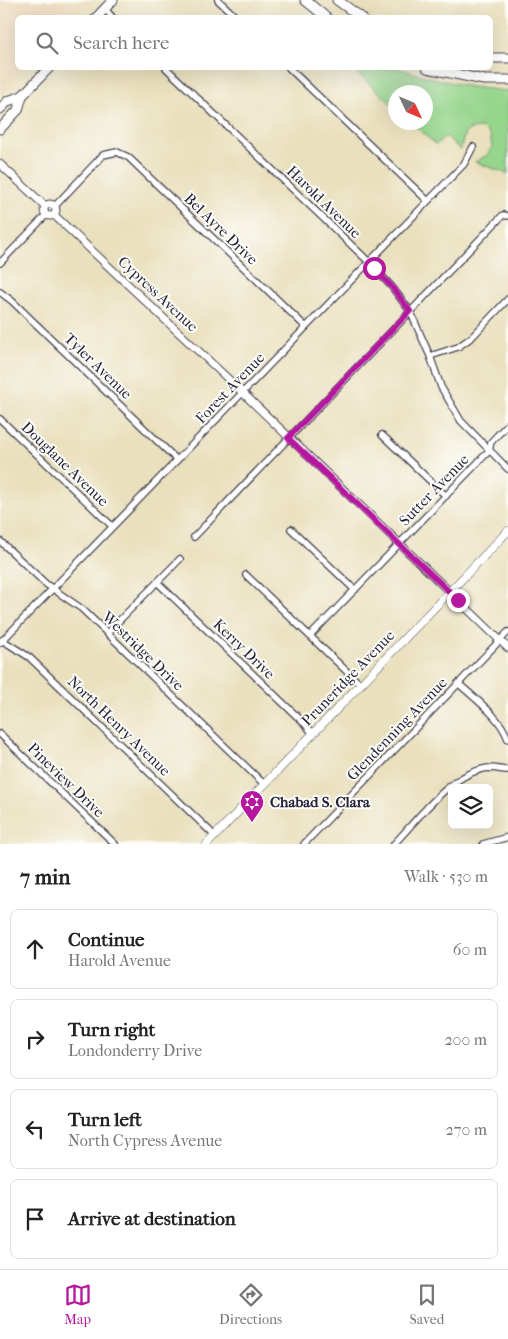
<!DOCTYPE html>
<meta charset="utf-8">
<style>
:root{--surface:#fff;--page:#f6f6f6;--text:#222;--muted:#767676;--line:#e0e0e0;--accent:#b5179e}
body{margin:0;font-family:"IM FELL French Canon",serif;background:var(--page);color:var(--text)}
.controls{position:absolute;right:15px;bottom:15px;display:grid;overflow:hidden;border-radius:8px;box-shadow:0 5px 20px #0002}
.controls button{width:45px;height:45px;display:grid;place-items:center;padding:0;border:0;border-bottom:1px solid var(--line);background:var(--surface);color:var(--text);font:25px sans-serif}
.compass{position:absolute;left:388px;top:85px;width:45px;height:45px;border-radius:50%;background:var(--surface);box-shadow:0 5px 20px #0002;rotate:134deg}
.stop{position:absolute;width:15px;height:15px;margin:-11px;border:4px solid #b5179e;border-radius:50%;background:#fff}
.stop.end{background:#b5179e;border-color:#fff;box-shadow:0 1px 5px #0008}
.list{margin:0;padding:0;list-style:none}
h2{display:flex;justify-content:space-between;align-items:center;height:65px;margin:0;padding:0 20px;font-size:21px}
h2 small{font-size:16px;font-weight:400;color:var(--muted)}
.list li{display:grid;grid-template-columns:32px 1fr auto;gap:15px;align-items:center;box-sizing:border-box;height:80px;margin:0 10px 10px;padding:0 10px;border:1px solid var(--line);border-radius:8px}
.list b{display:block;font-size:19px;white-space:nowrap}
.list p{margin:0;font-size:16px;white-space:nowrap;color:var(--muted)}
.list em{font-size:16px;font-style:normal;color:var(--muted)}
.icon{flex:none;width:28px;height:28px;fill:none;stroke:currentColor;stroke-width:2;stroke-linecap:round;stroke-linejoin:round}
.map{position:relative;flex:none;width:508px;height:844px;overflow:hidden}
.search{position:absolute;background:var(--surface);box-shadow:0 5px 20px #0002;left:15px;right:15px;top:15px;height:55px;display:flex;align-items:center;gap:12px;box-sizing:border-box;padding:0 18px;border-radius:8px;color:var(--muted);font-size:19px}
.sheet{height:425px;background:var(--surface)}
nav{display:flex;justify-content:space-around;align-items:center;box-sizing:border-box;height:70px;border-top:1px solid var(--line);background:var(--surface);font-size:14px;color:var(--muted)}
nav a{display:grid;justify-items:center;gap:2px}
nav .on{color:var(--accent)}
.map>svg:first-child{display:block}
.built{fill:#ecd8ba}
.green{fill:#95d58c;stroke:#5c7c64}
.lines{fill:none;stroke-linecap:round;stroke-linejoin:round}
.minor-casing{stroke:#403e4e;stroke-width:8}
.tertiary-casing{stroke:#403e4e;stroke-width:9}
.secondary-casing{stroke:#403e4e;stroke-width:9}
.primary-casing{stroke:#403e4e;stroke-width:11}
.trunk-casing{stroke:#403e4e;stroke-width:11}
.minor{stroke:#fff;stroke-width:5.5}
.tertiary{stroke:#fff;stroke-width:7}
.secondary{stroke:#fff;stroke-width:8}
.primary{stroke:#fff;stroke-width:9}
.trunk{stroke:#fff;stroke-width:9}
.route{stroke:#b5179e;stroke-width:6}
.labels{text-anchor:middle;stroke-width:4;stroke-linejoin:round;paint-order:stroke}
.street-label{font-size:15px;fill:#22223b;stroke:#fdfcf7}
.poi-label{font-size:15px;font-weight:bold;fill:#22223b;stroke:#fdfcf7;text-anchor:start}
</style>
<div class="map">
<svg width="508" height="844" viewBox="0 0 508 844">
<rect width="100%" height="100%" fill="#fdfcf7"/>
<filter id="ink" filterUnits="userSpaceOnUse"><feTurbulence type="fractalNoise" baseFrequency=".02" numOctaves="2"/><feDisplacementMap in="SourceGraphic" scale="10" xChannelSelector="R" yChannelSelector="G"/><feConvolveMatrix kernelMatrix="1 2 1 2 8 2 1 2 1" color-interpolation-filters="sRGB"/></filter>
<filter id="wash" filterUnits="userSpaceOnUse"><feTurbulence type="fractalNoise" baseFrequency=".0096" numOctaves="4" result="noise"/><feDisplacementMap in="SourceGraphic" scale="20" xChannelSelector="R" yChannelSelector="G"/><feGaussianBlur stdDeviation="1.12" result="paint"/><feColorMatrix in="noise" values="0 0 0 0 0 0 0 0 0 0 0 0 0 0 0 0 0 1.4 0 .05"/><feComposite in="paint" operator="in"/></filter>
<g filter="url(#wash)">
<rect width="100%" height="100%" fill="#e9e0bd"/>
<!-- built -->
<path class="built" d="M0 0H89L73 17 18 18V68H25L0 94Z"/>
<!-- green -->
<path class="green" d="M352 68H397L424 76 471 87 508 91V174L475 162 487 155 492 147 490 135 482 128 471 129 465 133 460 150 446 136 436 145 412 123 426 122V92H396L395 107Z"/>
</g>
<g filter="url(#ink)">
<g class="lines">
<!-- minor casing -->
<g class="minor-casing">
<path id="minor" d="M218 0 237 18
M105 9 113 18
M166 68 368 261 392 287 410 311 430 356 441 387 461 421 508 469
M289 68 428 201
M55 206 103 155 117 152 128 157 306 327
M0 263 46 215
M0 292 12 301 177 460
M430 356 458 347 472 337 508 299
M0 419 112 526
M382 435 446 496
M291 529 355 590
M194 537 503 215 508 216
M0 541 46 584 82 609 264 784
M246 575 361 685
M157 582 306 725 313 734
M107 633 180 559
M310 636 489 451 491 442 508 424
M2 640 29 657 215 836
M0 643 464 164 473 147
M458 683C475 699 500 716 508 739
M0 734 115 844
M304 844 508 632
M394 844C419 818 451 772 489 768 495 768 502 770 508 770
M483 844 508 837"/>
</g>
<!-- tertiary casing -->
<g class="tertiary-casing">
<path id="tertiary" d="M0 164 45 206
M44 210a6 6 0 1 1 12 0a6 6 0 1 1-12 0Z
M54 215 243 393 508 648"/>
</g>
<!-- secondary casing -->
<g class="secondary-casing">
<path id="secondary" d="M207 844 508 531"/>
</g>
<!-- primary casing -->
<g class="primary-casing">
<path id="primary" d="M96 18 113 0
M0 109 8 101 22 96 49 68
M0 129 18 110 22 96"/>
</g>
<!-- trunk casing -->
<g class="trunk-casing">
<path id="trunk" d="M305 0 327 18
M337 0 362 18
M490 58H508
M427 68 484 80H508"/>
</g>
<!-- minor -->
<use href="#minor" class="minor"/>
<!-- tertiary -->
<use href="#tertiary" class="tertiary"/>
<!-- secondary -->
<use href="#secondary" class="secondary"/>
<!-- primary -->
<use href="#primary" class="primary"/>
<!-- trunk -->
<use href="#trunk" class="trunk"/>
</g>
</g>
<g class="lines" filter="url(#ink)">
<!-- route -->
<path class="route" d="M374 268 392 287 410 311 288 438 458 600"/>
</g>
<!-- icons -->
<defs>
<g id="synagogue-pin" transform="scale(1.25)"><path d="M0 17L-7.5 6A9.5 9.5 0 1 1 7.5 6Z" fill="#b5179e" stroke="#fdfcf7"/><path d="M0-6.5L5.6 3.2H-5.6ZM0 6.5L5.6-3.2H-5.6Z" fill="#fff"/></g>
</defs>
<g fill-rule="evenodd">
<use href="#synagogue-pin" x="252" y="802"/>
</g>
<g class="labels">
<!-- street labels -->
<g class="street-label">
<text transform="translate(324 202) rotate(44)" y="5">Harold Avenue</text>
<text transform="translate(221 229) rotate(44)" y="5">Bel Ayre Drive</text>
<text transform="translate(158 294) rotate(43)" y="5">Cypress Avenue</text>
<text transform="translate(98 366) rotate(44)" y="5">Tyler Avenue</text>
<text transform="translate(230 388) rotate(-46)" y="5">Forest Avenue</text>
<text transform="translate(65 464) rotate(44)" y="5">Douglane Avenue</text>
<text transform="translate(434 490) rotate(-46)" y="5">Sutter Avenue</text>
<text transform="translate(244 649) rotate(44)" y="5">Kerry Drive</text>
<text transform="translate(143 651) rotate(44)" y="5">Westridge Drive</text>
<text transform="translate(348 678) rotate(-46)" y="5">Pruneridge Avenue</text>
<text transform="translate(119 726) rotate(44)" y="5">North Henry Avenue</text>
<text transform="translate(397 729) rotate(-46)" y="5">Glendenning Avenue</text>
<text transform="translate(66 780) rotate(44)" y="5">Pineview Drive</text>
</g>
<!-- poi labels -->
<g class="poi-label">
<text x="270" y="807">Chabad S. Clara</text>
</g>
</g>
</svg>
<div class="controls">
<button><svg class="icon" aria-label="layers" viewBox="0 0 24 24"><path d="M12 4l9 5-9 5-9-5zM3 14l9 5 9-5"/></svg></button>
</div>
<svg class="compass" viewBox="-18 -18 36 36"><path d="M0-13l5 13h-10z" fill="#e53935"/><path d="M0 13l5-13h-10z" fill="#767676"/></svg>
<div class="stop" style="left:374px;top:268px"></div>
<div class="stop end" style="left:458px;top:600px"></div>
<div class="search"><svg class="icon" aria-label="search" viewBox="0 0 24 24"><circle cx="10" cy="10" r="6"/><path d="M15 15l6 6"/></svg>Search here</div>
</div>
<section class="sheet">
<h2>7 min<small>Walk · 530 m</small></h2>
<ul class="list">
<li><svg class="icon" aria-label="ahead" viewBox="0 0 24 24"><path d="M12 20V5M6 11l6-6 6 6"/></svg><div><b>Continue</b><p>Harold Avenue</p></div><em>60 m</em></li>
<li><svg class="icon" aria-label="right" viewBox="0 0 24 24"><path d="M7 20v-9h11M14 6l5 5-5 5"/></svg><div><b>Turn right</b><p>Londonderry Drive</p></div><em>200 m</em></li>
<li><svg class="icon" aria-label="left" viewBox="0 0 24 24"><path d="M17 20v-9H6M10 6l-5 5 5 5"/></svg><div><b>Turn left</b><p>North Cypress Avenue</p></div><em>270 m</em></li>
<li><svg class="icon" aria-label="arrive" viewBox="0 0 24 24"><path d="M6 21V4h12l-3 4 3 4H6"/></svg><div><b>Arrive at destination</b></div></li>
</ul>
</section>
<nav>
<a class="on"><svg class="icon" aria-label="map" viewBox="0 0 24 24"><path d="M3 6l6-2 6 2 6-2v14l-6 2-6-2-6 2zM9 4v14M15 6v14"/></svg>Map</a>
<a><svg class="icon" aria-label="directions" viewBox="0 0 24 24"><path d="M12 3l9 9-9 9-9-9zM9 14v-3h6M13 9l2 2-2 2"/></svg>Directions</a>
<a><svg class="icon" aria-label="saved" viewBox="0 0 24 24"><path d="M7 4h10v16l-5-4-5 4z"/></svg>Saved</a>
</nav>
